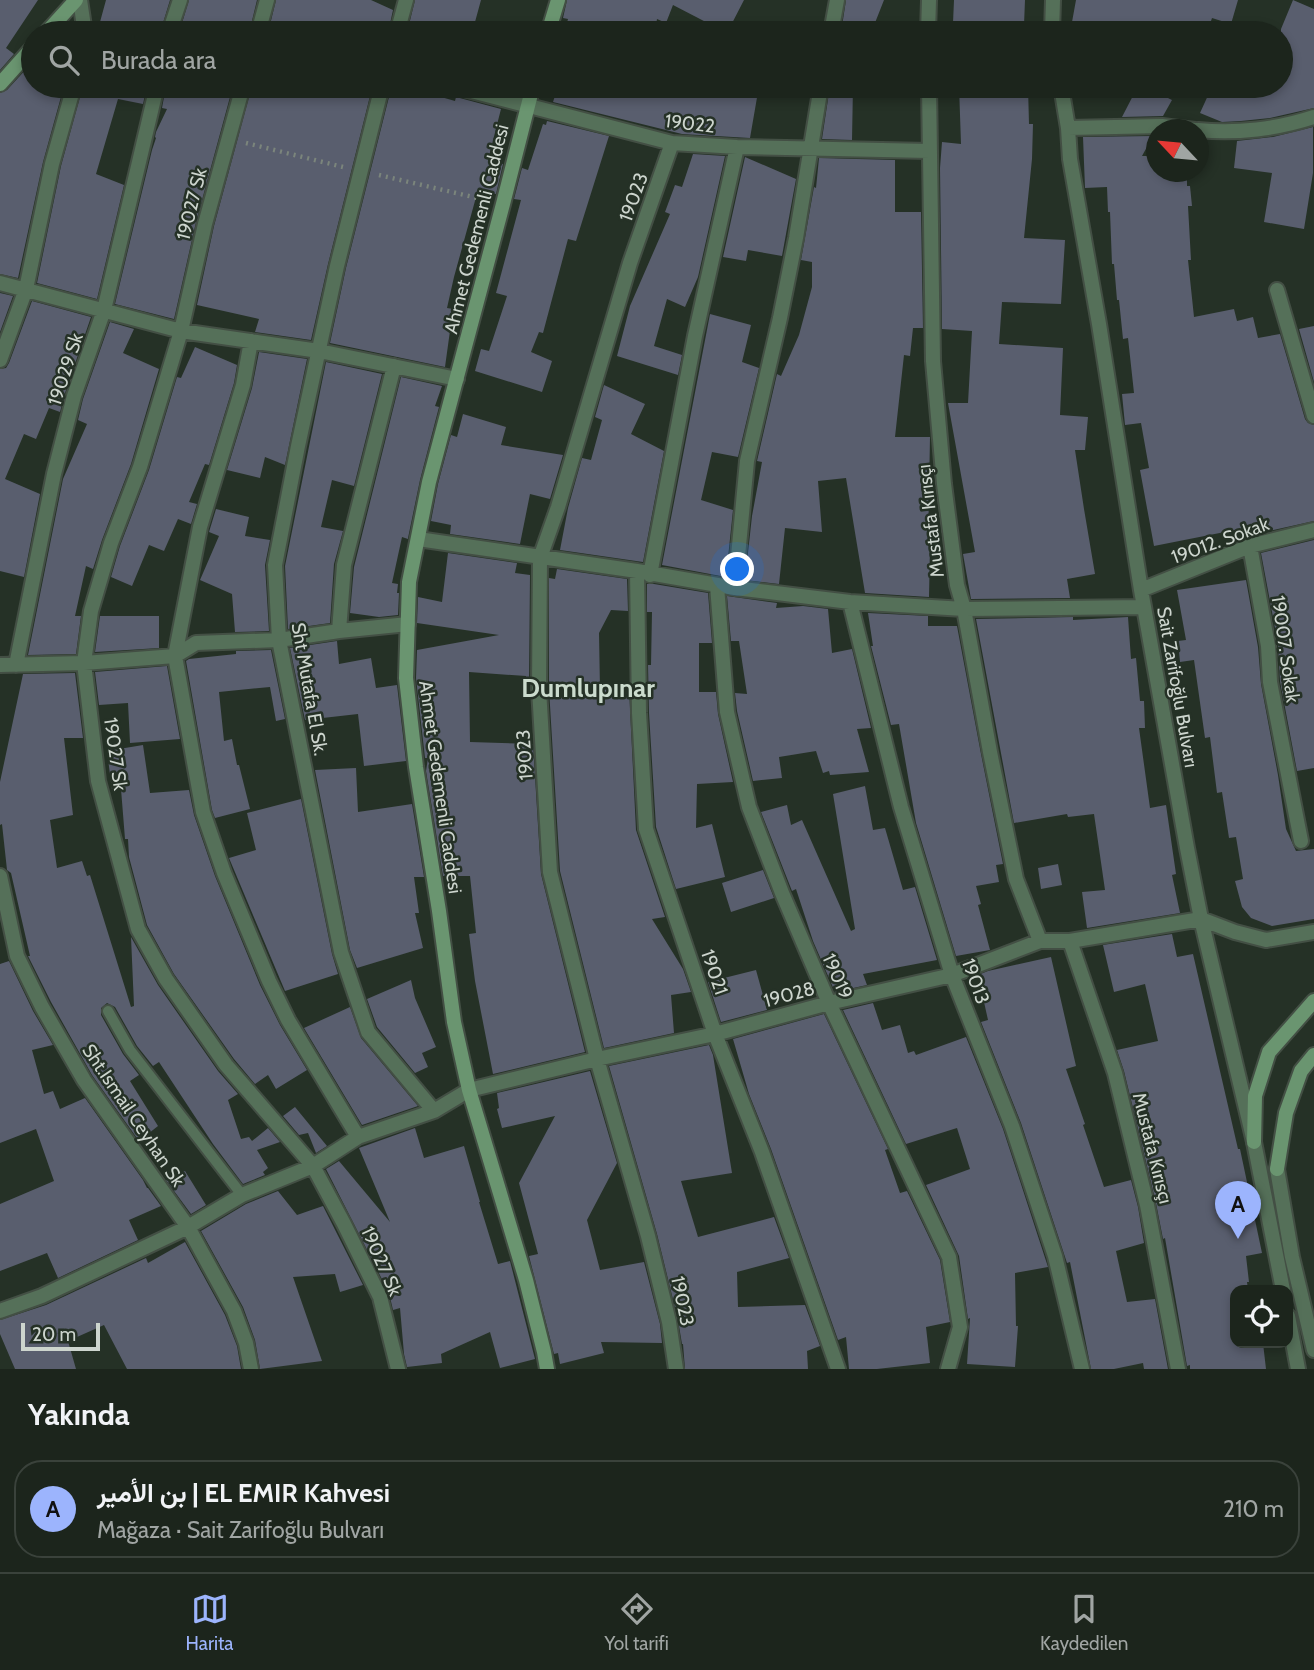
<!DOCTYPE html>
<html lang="tr">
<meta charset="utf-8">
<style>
:root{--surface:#1c251c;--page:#293129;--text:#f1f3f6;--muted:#a0a5a3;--line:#3a423b;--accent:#9cb4fd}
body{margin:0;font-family:Cabin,Vazirmatn,sans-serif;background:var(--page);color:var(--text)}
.controls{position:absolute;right:21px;bottom:21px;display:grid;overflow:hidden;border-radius:14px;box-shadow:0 4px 10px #0003}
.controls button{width:63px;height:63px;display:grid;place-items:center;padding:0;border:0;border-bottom:2px solid var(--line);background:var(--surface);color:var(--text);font:35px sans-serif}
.compass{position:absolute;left:1146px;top:119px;width:63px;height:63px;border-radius:50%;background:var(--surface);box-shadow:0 4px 10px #0003;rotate:296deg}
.scale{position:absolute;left:21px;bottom:18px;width:79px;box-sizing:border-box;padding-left:7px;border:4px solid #cdd5ce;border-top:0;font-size:19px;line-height:24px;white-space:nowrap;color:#cdd5ce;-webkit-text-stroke:5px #253126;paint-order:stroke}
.you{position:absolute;left:738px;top:570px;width:24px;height:24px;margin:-18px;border:5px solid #fff;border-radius:50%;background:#1a73e8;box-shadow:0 0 0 10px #1a73e833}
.badge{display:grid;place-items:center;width:46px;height:46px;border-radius:50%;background:var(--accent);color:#111;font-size:23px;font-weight:700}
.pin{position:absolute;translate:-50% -58px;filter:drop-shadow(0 2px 4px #0008)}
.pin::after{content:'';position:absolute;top:37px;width:24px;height:21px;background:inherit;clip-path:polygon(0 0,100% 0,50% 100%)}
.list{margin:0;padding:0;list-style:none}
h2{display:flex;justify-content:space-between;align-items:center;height:91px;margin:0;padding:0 28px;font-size:30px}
h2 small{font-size:23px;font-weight:400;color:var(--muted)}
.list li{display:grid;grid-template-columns:46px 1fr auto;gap:21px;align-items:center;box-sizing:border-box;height:98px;margin:0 14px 14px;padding:0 14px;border:2px solid var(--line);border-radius:28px}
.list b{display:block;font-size:26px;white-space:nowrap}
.list p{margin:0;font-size:23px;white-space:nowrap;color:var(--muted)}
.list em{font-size:23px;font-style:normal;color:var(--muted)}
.icon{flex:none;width:38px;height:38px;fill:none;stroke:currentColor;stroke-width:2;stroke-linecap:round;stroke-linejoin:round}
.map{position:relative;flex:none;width:1314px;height:1369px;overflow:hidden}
.search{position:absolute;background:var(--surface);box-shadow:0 4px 10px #0003;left:21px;right:21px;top:21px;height:77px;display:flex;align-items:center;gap:18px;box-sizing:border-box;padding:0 24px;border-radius:38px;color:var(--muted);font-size:26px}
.sheet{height:203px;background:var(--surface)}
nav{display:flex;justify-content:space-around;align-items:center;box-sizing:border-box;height:98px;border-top:2px solid var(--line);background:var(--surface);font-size:19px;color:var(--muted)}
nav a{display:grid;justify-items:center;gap:4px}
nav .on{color:var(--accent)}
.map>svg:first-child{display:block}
.building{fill:#595e6e}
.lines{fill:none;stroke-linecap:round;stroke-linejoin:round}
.lane-casing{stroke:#434f44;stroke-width:14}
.street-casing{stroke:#434f44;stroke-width:18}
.secondary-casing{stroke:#434f44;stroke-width:18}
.path{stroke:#7b857c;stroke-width:4.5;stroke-dasharray:2 5;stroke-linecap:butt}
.lane{stroke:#557059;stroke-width:10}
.street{stroke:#557059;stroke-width:14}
.secondary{stroke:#6a9570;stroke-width:14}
.labels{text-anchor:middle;stroke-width:5;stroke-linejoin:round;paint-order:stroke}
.street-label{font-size:19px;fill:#cdd5ce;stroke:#253126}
.district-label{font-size:26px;font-weight:bold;fill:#cbdbcd;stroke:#253126}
</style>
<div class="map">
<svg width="1314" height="1369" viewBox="0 0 1314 1369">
<rect width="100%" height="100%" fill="#253126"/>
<!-- building -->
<path class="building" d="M0 0H38L6 48 14 54 0 70Z
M106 0H170L160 33H97Z
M189 0H257L249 33H179Z
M276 0H371L393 10 388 33H268Z
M415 0H481L472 33H407Z
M567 0H744L727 33 673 5 666 23 657 19 655 33H564L568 19 563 18Z
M846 0H884L871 33H841Z
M954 0H1025L1024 25 953 23Z
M1076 0H1238L1231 24 1212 18 1207 33H1096L1098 27 1072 22Z
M1293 0 1314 9V108L1270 118 1241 121 1222 122 1200 113 1210 91 1216 94 1220 86H1281V29Z
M28 67 33 72V86H64L43 162 18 278 0 274V93L7 90Z
M83 86H147L143 104 118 99 96 174 124 185 97 299 37 283 61 166Z
M166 86H233L196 222 174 319 115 304 152 150 156 138 155 137 156 132 167 109 162 108Z
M252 86H349L371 92 328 264 311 340 255 332 259 319 197 305 214 226Z
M396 86H403L455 101 456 97 501 109 488 160 503 164 496 194 478 190 454 277 447 308 453 309 445 367 330 343 346 268 389 97 392 98Z
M558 86H679L708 93 709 86H759L750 138 682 134 553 102Z
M830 86H853L852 140 822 139Z
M959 86H1028L1029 124H1033L1032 159 1024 238 1065 240 1061 304 1002 302 999 344 1063 348 1060 415 1088 417 1085 450H1075L1084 509 1095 574 1067 579 1070 598 971 599 963 554 975 552 948 403H968L972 331 942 329 940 168 942 142 961 144Z
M1138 86H1160L1158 93 1172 100 1163 116 1122 117Z
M547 121 609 136 576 241 568 239 543 333 539 332 531 352 552 361 542 392 475 371 481 349 489 351 507 296 496 293 521 200 514 199 522 168 528 170 543 124 546 125Z
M1313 127V173L1304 229 1264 222 1272 173 1234 168 1237 141 1273 137Z
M1153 136 1142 156H1157V172H1187V186H1190L1192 206H1188L1191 260H1188L1194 317 1234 309 1237 321 1253 317 1258 338 1280 334 1305 419 1308 423 1314 425V521L1247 536 1245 528 1154 546 1140 470 1149 468 1141 423 1125 425 1122 394 1134 393 1128 338 1123 339 1119 300H1117L1114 264H1112L1110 212H1108L1107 187 1085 188 1083 137Z
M693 154 725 156 698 277 685 307 667 299 654 346 682 355 678 375 617 356 630 306 670 214 665 212 675 185 682 187Z
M745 157 796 179 782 256 748 250 746 261 723 257Z
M819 158 895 160V212H921L923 328H913L910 356 904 355 895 437H930L928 546H930L929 597 865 593 846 478 818 481 822 532 785 528 779 584 745 580 752 516 762 462 757 461 777 374 781 376 799 335 812 287V262L801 260 814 187 816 188Z
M0 293 13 296 0 332Z
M32 301 91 317 65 393 60 412 49 408 36 439 24 434 5 479 40 494 24 577 0 571V369L6 368 9 363Z
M710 314 751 325 742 362 759 368 738 457 712 452 701 500 733 510 726 577 662 565Z
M110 322 134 329 123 353 159 369 131 464 102 540 93 569 86 566 75 616H81L76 654 28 655 63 479 87 424 78 420 83 399Z
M1314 326V382L1299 329Z
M195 347 237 365 234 383 209 465 205 464 189 502 197 504 191 524 178 519 164 551 149 545 132 586 111 577 120 546 149 470 177 377 181 378Z
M259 352 307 359 285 465 265 457 260 478 227 470 252 388Z
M326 362 382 374 354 486 332 480 321 527 343 531 334 564 330 623 288 629 285 566Z
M401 377 442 386 435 406 439 407 420 480 408 538V539L402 537 392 583 398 584 397 593H399L398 615 379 617 350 613 354 567Z
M604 385 645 404 631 434 664 451 643 562 560 550 568 508 582 458 591 460 602 420 595 417Z
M463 414 506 427 501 445 563 455 550 499 530 494 520 544 450 534 451 525 431 521 438 484 451 435 457 437Z
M216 509 249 517 245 536 270 540 265 565 269 631 235 632 232 594 200 580 219 536 209 532Z
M1314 540V768L1297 771 1280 681 1278 644 1261 553Z
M448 553 517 563 515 573 530 575 529 682 526 681V676L469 672 470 742 533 744 541 874 585 1052 493 1074 475 981 469 934 476 933 470 876H443L426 771 428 758H425L416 678 417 650 499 635 417 623 418 597 442 602Z
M557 569 627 579 628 611 611 610 599 633 600 690 629 688 636 830 665 917 652 919 683 969 691 992 671 995 674 1033 604 1048 560 871 549 689V578L555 579Z
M1246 580 1258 647 1261 684 1278 775 1286 829 1296 851 1314 849V919L1272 926 1251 918 1242 907 1235 881 1243 879 1236 837 1229 838 1222 792 1217 793 1210 737 1205 738 1194 660 1180 662 1178 641 1186 640 1177 590Z
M647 584H654L708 593 712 643H699V692H716L718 714 733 782 697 784 696 828 712 824 725 877 676 889 656 827 649 713 648 665H651L652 612H647Z
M727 596 777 603 776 608 803 606 828 609 832 653 852 649 871 728 857 729 869 772 830 775 829 771 823 773 816 751 779 757 782 778 753 781 737 711 735 693 747 694 739 641H731Z
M868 613 928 616V626H957L981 754 1003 864 996 865 999 882 976 886 981 904 978 905 990 950 956 956 916 823 899 724 891 725 871 646H873Z
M100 616H159V648L95 652Z
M1073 617V620L1128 617 1131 659 1136 658 1140 701H1144L1145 728H1139L1150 808 1166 805 1176 874 1172 875 1180 913 1087 928 1082 892 1105 890 1094 814 1068 817 1067 814 1014 823 976 619Z
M337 641 339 664 371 658 376 688 397 685 406 761 364 766 358 714 305 720 290 648Z
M271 650 285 719 276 721 270 687 219 692 224 741 232 739 237 765H239L250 809 215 818 212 810 186 661 189 659 236 654V651Z
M167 666 180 739 130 743 128 703 99 705 95 672Z
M75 673 83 738H64L73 815 50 820 57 868 82 861 87 876 90 875 131 1007 134 1006 131 937 158 985 218 1071 238 1094 228 1100 241 1139 249 1137 252 1141 268 1128 280 1142 257 1150 268 1168 263 1172 265 1175 243 1184 213 1144 159 1062 153 1066 137 1046 115 1007 107 1003 101 1008V1015L123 1054 139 1075 130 1081 158 1126 139 1141 92 1075 51 1002 28 956H30L11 873 7 870 2 824 0 825V782L23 674Z
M143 745 150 793 189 790 194 815 215 876 260 985 280 1025 307 1070 276 1089 268 1075 255 1084 234 1059 174 974 147 925 129 857 128 839H125L121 789 112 790 107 751Z
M356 768 358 812 412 804 424 877H414L419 913H415L423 948 357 968 350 950 315 770Z
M865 786 873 830 885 828 903 890 915 887 937 960 863 974 867 985 835 992 813 941 796 889 792 891 761 812 787 805 791 825 802 820 851 931 855 929 833 794Z
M301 799 332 954 338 974 285 991 229 858 256 850 247 813Z
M1058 864 1062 885 1041 889 1038 868Z
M763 870 774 898 731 912 722 883Z
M1172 934 1177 957 1193 954 1238 1149H1240L1262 1253 1246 1256 1249 1282H1247L1248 1290H1235V1343H1263L1266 1369H1190V1365L1187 1366 1165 1238 1163 1239 1156 1203 1124 1071 1117 1050 1158 1041 1145 984 1114 992 1103 945Z
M1051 957 1076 1066 1066 1069 1085 1124 1083 1125 1104 1187 1131 1180 1138 1207 1144 1243 1116 1251 1127 1302 1155 1299 1168 1369H1144L1143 1363 1114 1369H1091L1070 1262 1067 1263 1021 1123 981 1022 988 1020 978 975 988 971Z
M9 961 33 1011 53 1045 32 1050 44 1094 53 1091 60 1109 85 1098 143 1180 147 1188H148L161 1206 129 1220 138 1240 58 1278 47 1253 0 1271V1204L54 1181 36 1129 0 1143V964Z
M756 970 767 1010 721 1022 708 982Z
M411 980 415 998 436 1047 422 1053 428 1067 415 1073 377 1027 367 999Z
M873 1003 882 1030 900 1025 908 1053 914 1051 916 1055 966 1037 1003 1129 1048 1267 1015 1273 1016 1326H1018L1015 1367 967 1364 970 1318 968 1319 959 1256 926 1185 970 1169 957 1128 906 1144 843 1010Z
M350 1007 361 1038 418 1106 362 1125 304 1028Z
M824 1014 888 1149 885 1150 900 1193 907 1191 940 1260 950 1322 926 1327 930 1363 877 1369H849L846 1337 838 1340 771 1149 749 1094 733 1039Z
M709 1045 713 1055 732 1173 681 1181 698 1237 774 1217 789 1258 737 1272 738 1307 805 1305 820 1346 807 1351 808 1369H685L683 1344H682L678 1320 657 1234 609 1066Z
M590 1071 617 1163 587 1220 600 1270 644 1262 660 1324 662 1343 601 1342 604 1353 560 1364 558 1353 554 1354 529 1256 538 1254 519 1183 555 1116 502 1128 497 1109 499 1108 497 1093Z
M295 1107 327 1146 316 1153 308 1133 299 1135 283 1116Z
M415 1128 424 1158 464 1146 480 1202H479L498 1264 510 1261 535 1359 500 1368 490 1332 441 1354 442 1363 407 1367 404 1354 400 1308 393 1310 389 1293 326 1169 339 1161 390 1222 359 1148Z
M185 1171 206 1205 191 1214 166 1180Z
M278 1191 297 1215 323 1206 363 1285 340 1292 335 1274 293 1277 322 1361 260 1369 255 1340 243 1307 201 1231 246 1204Z
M185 1242 225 1315 237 1346 241 1369H127L104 1325 68 1341 76 1369H15L0 1334V1320L46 1305 146 1258 148 1263Z"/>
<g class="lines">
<!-- lane casing -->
<g class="lane-casing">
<path id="lane" d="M108 1011 130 1050 242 1195"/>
</g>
<!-- street casing -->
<g class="street-casing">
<path id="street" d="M80 0 85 33
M169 33 180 0
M258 33 267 0
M397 33 406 0
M831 33 837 0
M928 33 929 0
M1052 33 1053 0
M243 86 205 224 181 331 140 467 111 543 91 611 84 663 98 781 138 929 166 979 226 1065 313 1166 344 1224 380 1297 398 1369
M382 86 337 266 298 446 275 565 279 640 341 952 368 1032 434 1111
M452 86 672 143 737 147 930 151
M929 86 933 361 944 484 957 585 964 609 990 752 1016 879 1040 941
M1061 86 1068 128 1070 159 1099 324 1141 590 1187 848 1201 919 1254 1142 1283 1290
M1068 128 1162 126 1195 130
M1198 130C1236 134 1278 129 1314 117
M672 143 630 263 558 507 540 558 539 689 550 872 597 1059 648 1236 669 1322 676 1369
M0 283 181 331 319 351 457 379
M1277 290 1314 416
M251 341 243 385 200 527 175 656 203 812 224 873 269 981 288 1020 358 1137
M0 360 26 289 52 164 74 86
M418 539 637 571 735 588 850 602 964 609 1144 607
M1250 546 1268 646 1270 682 1301 841
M637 571 639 713 646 829 715 1034 762 1152 838 1369
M650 575 695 336 737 147
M715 585 717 586 727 712 749 807 782 893 829 1003 949 1257 960 1327 948 1369
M735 588 747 461 780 318 796 238 821 86
M1141 590 1250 546 1314 530
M850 602 901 807 952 975 1012 1126 1055 1256 1082 1369
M339 631 344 565 394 366
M0 665 84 663 175 656 196 643 279 640 339 631 408 624
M16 665 54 474 74 396 104 310 157 86
M0 876 17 956 42 1007 84 1080 188 1227 234 1311 246 1343 251 1369
M1201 919 1235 932 1266 940 1314 932
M1070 941 1115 1073 1147 1205 1178 1369
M1277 1169 1292 1257 1314 1350
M0 1311 42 1296 188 1227 242 1195 313 1166 358 1137 434 1111 469 1090 597 1059 715 1034 829 1003 952 975 1040 941H1070L1201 919
M1288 1316 1298 1369"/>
</g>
<!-- secondary casing -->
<g class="secondary-casing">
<path id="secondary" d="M46 33 76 0
M548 33 558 0
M0 84 33 47
M533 86 503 204 429 482 409 582 406 678 416 767 439 911 454 1022 469 1090 526 1280 544 1352 547 1369
M1254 1142 1255 1096 1269 1052 1314 1001
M1277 1169 1286 1113 1301 1071 1314 1055"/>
</g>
<!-- path -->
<path class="path" d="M246 143 343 167
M379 175 486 200"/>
<!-- lane -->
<use href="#lane" class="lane"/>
<!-- street -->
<use href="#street" class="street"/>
<!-- secondary -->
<use href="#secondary" class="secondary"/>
</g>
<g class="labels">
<!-- street labels -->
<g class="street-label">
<text transform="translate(690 123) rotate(7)" y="7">19022</text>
<text transform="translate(633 197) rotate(-70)" y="7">19023</text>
<text transform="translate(191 204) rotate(-76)" y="7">19027 Sk</text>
<text transform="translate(476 229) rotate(-76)" y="7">Ahmet Gedemenli Caddesi</text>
<text transform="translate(65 369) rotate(-72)" y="7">19029 Sk</text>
<text transform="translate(930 521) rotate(-97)" y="7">Mustafa Kırısçı</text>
<text transform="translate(1220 540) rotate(-20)" y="7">19012. Sokak</text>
<text transform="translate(1286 649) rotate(82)" y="7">19007. Sokak</text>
<text transform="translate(1178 687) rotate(80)" y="7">Sait Zarifoğlu Bulvarı</text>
<text transform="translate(310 689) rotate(80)" y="7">Sht Mutafa El Sk.</text>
<text transform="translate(116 754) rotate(82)" y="7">19027 Sk</text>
<text transform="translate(524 755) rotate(-94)" y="7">19023</text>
<text transform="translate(441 787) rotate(82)" y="7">Ahmet Gedemenli Caddesi</text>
<text transform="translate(715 972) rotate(71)" y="7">19021</text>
<text transform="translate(838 976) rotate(66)" y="7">19019</text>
<text transform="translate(976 981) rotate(70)" y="7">19013</text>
<text transform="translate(789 994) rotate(-15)" y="7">19028</text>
<text transform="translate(134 1115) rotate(56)" y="7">Sht.Ismail Ceyhan Sk</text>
<text transform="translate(1153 1148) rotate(76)" y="7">Mustafa Kırısçı</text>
<text transform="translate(382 1261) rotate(66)" y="7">19027 Sk</text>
<text transform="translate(683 1301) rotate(78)" y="7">19023</text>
</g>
<!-- district labels -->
<g class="district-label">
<text x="588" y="697">Dumlupınar</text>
</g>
</g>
</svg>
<div class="controls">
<button><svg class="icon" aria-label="locate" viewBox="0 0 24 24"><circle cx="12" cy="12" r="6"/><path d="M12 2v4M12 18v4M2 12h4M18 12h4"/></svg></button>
</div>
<svg class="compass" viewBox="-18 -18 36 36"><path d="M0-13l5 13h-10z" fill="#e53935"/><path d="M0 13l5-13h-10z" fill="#a0a5a3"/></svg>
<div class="scale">20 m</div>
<div class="you"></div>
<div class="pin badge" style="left:1238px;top:1239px">A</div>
<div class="search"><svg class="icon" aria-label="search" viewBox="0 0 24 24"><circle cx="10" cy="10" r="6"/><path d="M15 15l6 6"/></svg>Burada ara</div>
</div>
<section class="sheet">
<h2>Yakında<small></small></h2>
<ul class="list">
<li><span class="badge">A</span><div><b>بن الأمير | EL EMIR Kahvesi</b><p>Mağaza · Sait Zarifoğlu Bulvarı</p></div><em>210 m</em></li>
</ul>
</section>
<nav>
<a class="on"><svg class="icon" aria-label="map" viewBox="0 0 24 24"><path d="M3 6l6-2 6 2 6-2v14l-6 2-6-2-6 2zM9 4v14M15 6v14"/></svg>Harita</a>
<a><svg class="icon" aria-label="directions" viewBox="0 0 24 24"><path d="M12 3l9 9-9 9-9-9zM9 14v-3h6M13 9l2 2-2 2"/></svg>Yol tarifi</a>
<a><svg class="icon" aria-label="saved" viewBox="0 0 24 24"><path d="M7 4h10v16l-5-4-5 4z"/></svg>Kaydedilen</a>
</nav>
